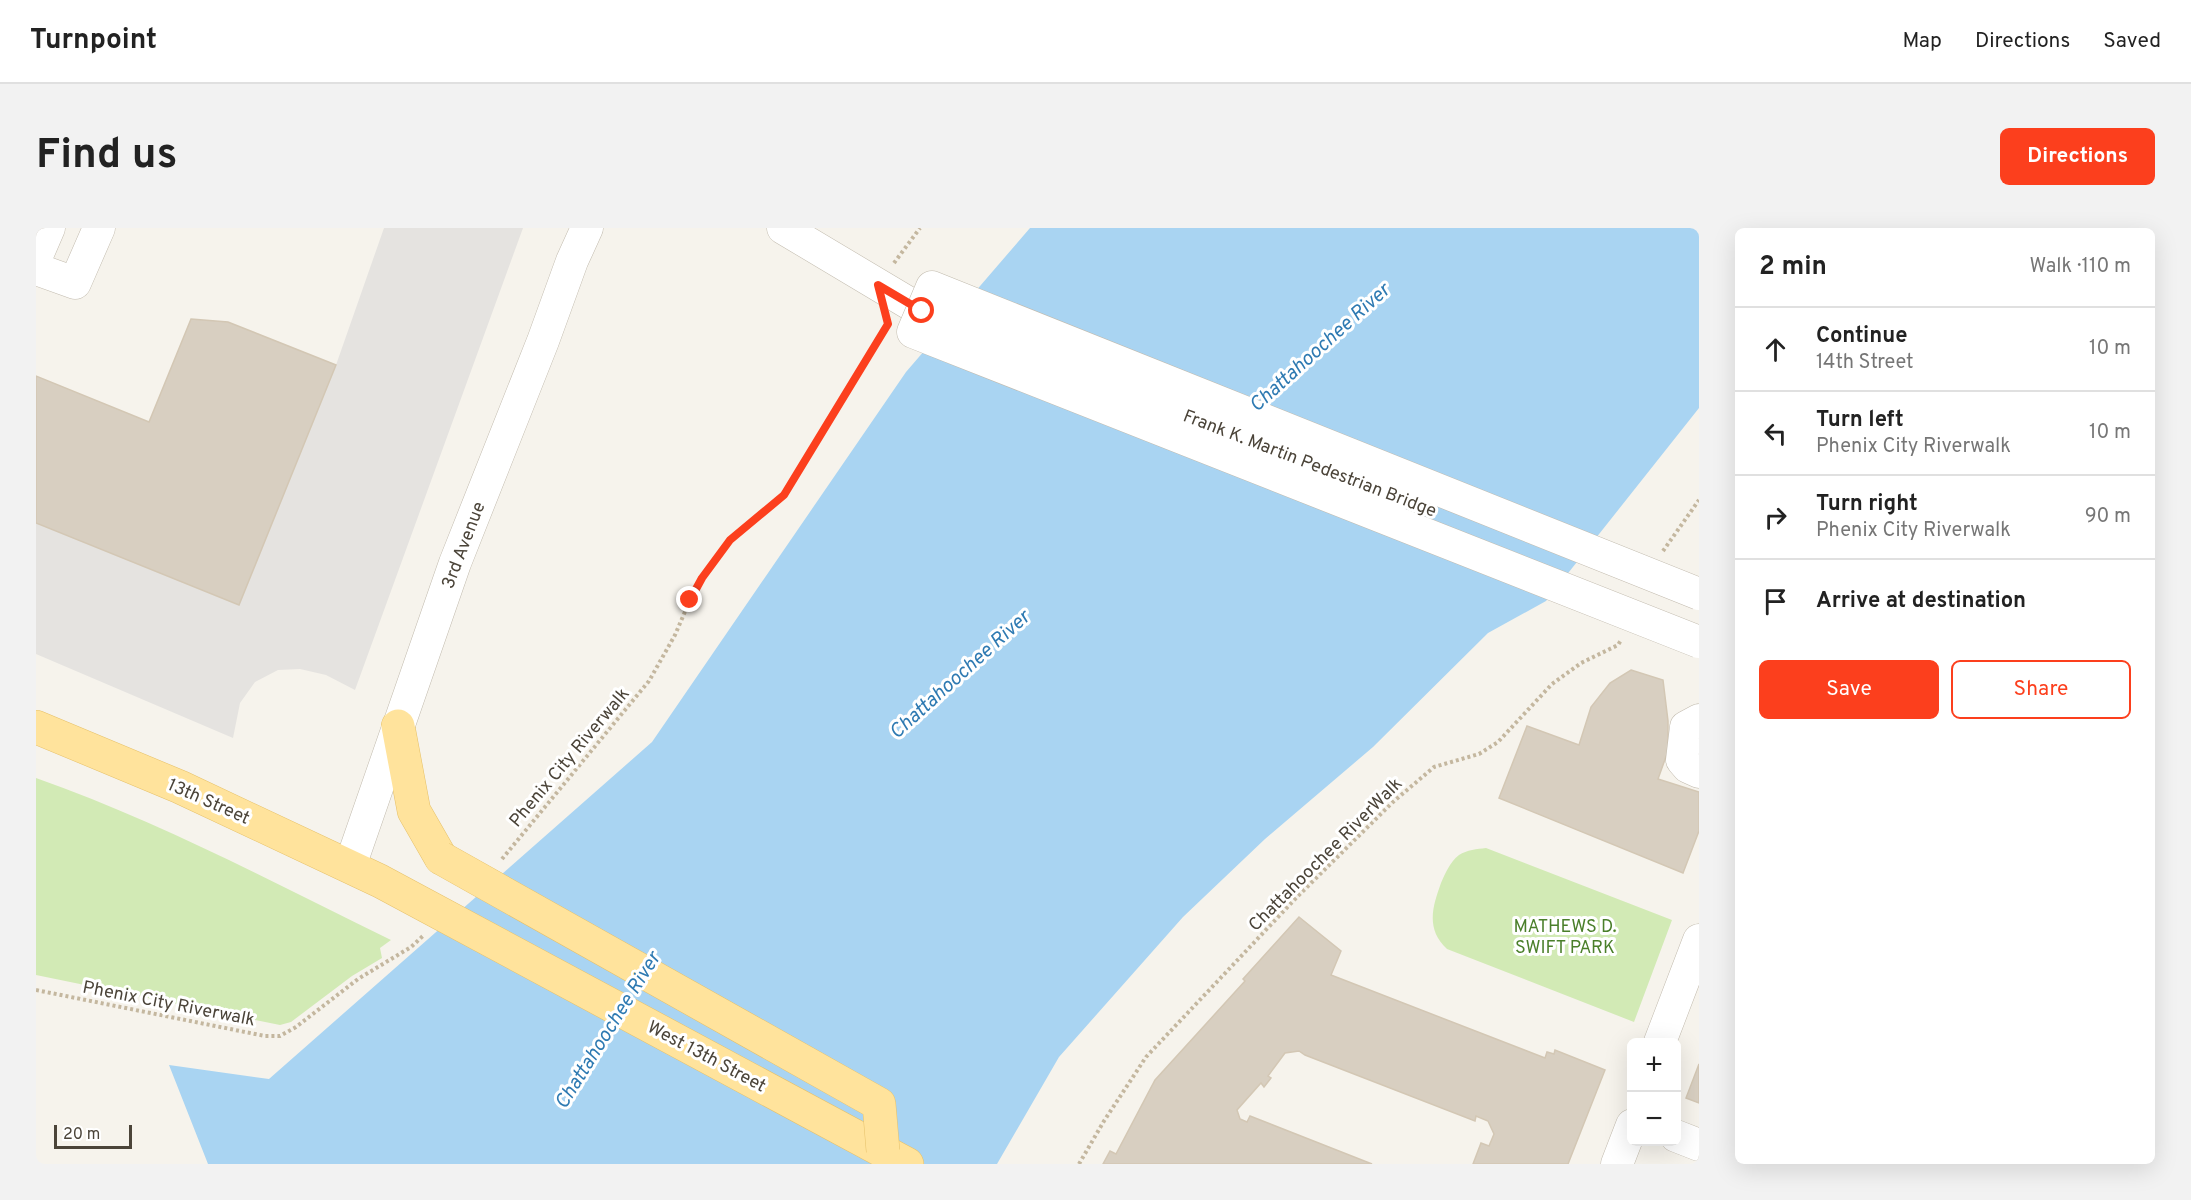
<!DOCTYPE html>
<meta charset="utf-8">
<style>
:root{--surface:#fff;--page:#f2f2f2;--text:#222;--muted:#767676;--line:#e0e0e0;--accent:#fc3f1d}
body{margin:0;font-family:Overpass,sans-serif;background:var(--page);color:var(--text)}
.controls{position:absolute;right:18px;bottom:18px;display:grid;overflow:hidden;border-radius:9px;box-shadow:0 6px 24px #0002}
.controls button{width:54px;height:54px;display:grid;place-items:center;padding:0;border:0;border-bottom:2px solid var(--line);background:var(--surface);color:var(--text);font:30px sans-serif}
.scale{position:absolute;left:18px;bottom:15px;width:78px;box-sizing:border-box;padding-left:6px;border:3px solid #4b4439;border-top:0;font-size:16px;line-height:21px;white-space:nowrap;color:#4b4439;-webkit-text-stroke:4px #fff;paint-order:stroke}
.stop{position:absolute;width:18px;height:18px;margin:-14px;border:4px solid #fc3f1d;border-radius:50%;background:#fff}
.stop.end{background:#fc3f1d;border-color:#fff;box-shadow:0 2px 6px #0008}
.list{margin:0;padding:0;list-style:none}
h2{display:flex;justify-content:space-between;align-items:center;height:78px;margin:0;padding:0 24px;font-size:26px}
h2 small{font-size:20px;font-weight:400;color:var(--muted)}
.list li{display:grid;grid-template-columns:39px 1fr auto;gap:18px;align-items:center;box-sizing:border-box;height:84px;padding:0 24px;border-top:2px solid var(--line)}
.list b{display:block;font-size:22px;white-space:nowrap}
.list p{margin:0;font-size:20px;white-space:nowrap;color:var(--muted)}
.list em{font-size:20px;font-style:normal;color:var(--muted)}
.actions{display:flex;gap:12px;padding:18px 24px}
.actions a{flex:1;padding:14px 0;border:2px solid var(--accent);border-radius:9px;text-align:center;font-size:21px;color:var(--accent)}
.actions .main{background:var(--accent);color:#fff}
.icon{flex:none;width:33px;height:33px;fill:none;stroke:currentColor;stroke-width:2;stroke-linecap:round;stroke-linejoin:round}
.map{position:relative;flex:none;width:1663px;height:936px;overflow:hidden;border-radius:9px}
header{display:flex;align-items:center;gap:36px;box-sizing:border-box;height:84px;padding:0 30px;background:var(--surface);border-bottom:2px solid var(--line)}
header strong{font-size:28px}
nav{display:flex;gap:33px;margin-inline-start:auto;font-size:21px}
.intro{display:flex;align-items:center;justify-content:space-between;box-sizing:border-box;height:144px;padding:0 36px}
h1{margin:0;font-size:42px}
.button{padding:15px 27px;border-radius:9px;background:var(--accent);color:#fff;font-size:21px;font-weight:700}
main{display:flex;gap:36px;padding:0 36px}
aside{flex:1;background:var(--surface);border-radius:9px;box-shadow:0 6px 24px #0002}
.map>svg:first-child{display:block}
.green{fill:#d2eab5}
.parking{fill:#e5e3e0}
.water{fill:#a9d4f2}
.building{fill:#d8cfc1;stroke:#d3c7b4;stroke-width:1.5}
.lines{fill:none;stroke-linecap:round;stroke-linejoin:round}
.minor-casing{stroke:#c2bbae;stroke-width:33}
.major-casing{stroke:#e6c16a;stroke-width:34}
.path{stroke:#c4b79f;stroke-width:4;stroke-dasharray:3 3;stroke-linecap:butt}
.minor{stroke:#fff;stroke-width:32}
.major{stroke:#ffe39c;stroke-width:33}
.minor-bridge-casing{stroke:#c2bbae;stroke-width:33;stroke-linecap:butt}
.major-bridge-casing{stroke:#e6c16a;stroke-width:34;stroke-linecap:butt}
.minor-bridge{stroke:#fff;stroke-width:32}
.major-bridge{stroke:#ffe39c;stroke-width:33}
.route{stroke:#fc3f1d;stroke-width:8}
.labels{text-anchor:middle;stroke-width:6;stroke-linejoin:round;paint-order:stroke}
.street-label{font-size:18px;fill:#4b4439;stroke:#fff}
.park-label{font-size:18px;fill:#4a7f2a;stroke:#fff}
.water-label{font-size:20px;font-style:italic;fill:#2e7ab2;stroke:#fff}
</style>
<header>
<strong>Turnpoint</strong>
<nav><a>Map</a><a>Directions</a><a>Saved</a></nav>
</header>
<div class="intro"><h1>Find us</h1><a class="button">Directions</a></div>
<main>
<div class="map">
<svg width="1663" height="936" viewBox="0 0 1663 936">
<rect width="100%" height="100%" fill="#f6f3ec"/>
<!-- green -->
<path class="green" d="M0 550C122 593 239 655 355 712L344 720 346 730 316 748 255 794 244 797 0 747Z
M1450 620 1636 692 1598 794 1411 721C1390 701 1396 680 1405 655 1409 646 1414 634 1423 627 1431 622 1441 621 1450 620Z"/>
<!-- parking -->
<path class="parking" d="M348 0H487L319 462 290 447 264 441 242 442 219 454 204 475 197 510 0 426V295L203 377 300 137Z"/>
<!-- water -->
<path class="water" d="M994 0H1663V180L1510 373 1452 405 1337 519 1229 611 1147 689 1023 829 961 936H172L133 837 233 851 616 514 870 144Z"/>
<!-- building -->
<path class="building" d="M155 91 192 94 300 137 203 377 0 295V148L113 194Z
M1595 442 1627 452 1632 493V523L1622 551 1663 564V603L1647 645 1463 570 1491 498 1543 517 1555 479 1574 455Z
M1263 689 1305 723 1295 747 1509 830 1511 824 1518 826 1519 822 1569 842 1532 936H1437L1445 915 1453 918 1458 906 1452 893 1440 888 1439 893 1269 827 1263 823 1249 825 1232 848 1235 850 1228 859 1225 855 1201 882 1204 891 1211 894 1214 888 1336 936H1067L1074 923 1080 926 1119 852 1209 753 1207 751Z
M1663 836V875L1650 870Z"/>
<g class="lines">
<!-- minor casing -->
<g class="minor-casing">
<path id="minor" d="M747 0 886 83
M0 30 13 0
M0 41 39 55 63 0
M1663 492 1650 499 1646 532 1652 539 1663 544
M314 638 419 335 507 113 536 33 551 0
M1624 814 1663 712
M1640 908 1663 917
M1581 936 1596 897"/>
</g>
<!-- major casing -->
<g class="major-casing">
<path id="major" d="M362 498 378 583 405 630
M0 499 144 559 344 653 871 936"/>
</g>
<!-- path -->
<path class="path" d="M858 35 884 0
M1627 323 1663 272
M466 631 613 453 639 407 654 372 666 350 694 312 748 267 848 104
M0 762 229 808H244L260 799 322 751 375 719 388 707
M1043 936 1068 893 1110 829 1261 669 1357 574 1398 539 1443 526 1462 514 1516 456 1545 435 1582 417 1585 412"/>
<!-- minor -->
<use href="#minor" class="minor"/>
<!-- major -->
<use href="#major" class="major"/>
<!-- minor-bridge casing -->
<g class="minor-bridge-casing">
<path id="minor-bridge" d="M886 83 1360 268
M1663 366 896 59 877 104 1663 414"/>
</g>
<!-- major-bridge casing -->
<g class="major-bridge-casing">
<path id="major-bridge" d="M405 630 843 876 847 923"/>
</g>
<!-- minor-bridge -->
<use href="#minor-bridge" class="minor-bridge"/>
<!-- major-bridge -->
<use href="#major-bridge" class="major-bridge"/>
</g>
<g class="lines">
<!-- route -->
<path class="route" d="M654 372 666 350 694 312 748 267 852 96 842 57 886 83"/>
</g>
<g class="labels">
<!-- street labels -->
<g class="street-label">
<text transform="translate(1274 235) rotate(21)" y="6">Frank K. Martin Pedestrian Bridge</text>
<text transform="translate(427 317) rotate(-69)" y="6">3rd Avenue</text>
<text transform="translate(533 529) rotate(-50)" y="6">Phenix City Riverwalk</text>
<text transform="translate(173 573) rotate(24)" y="6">13th Street</text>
<text transform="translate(1289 626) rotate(-45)" y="6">Chattahoochee RiverWalk</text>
<text transform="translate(133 775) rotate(11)" y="6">Phenix City Riverwalk</text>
<text transform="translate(671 828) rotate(28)" y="6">West 13th Street</text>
</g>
<!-- park labels -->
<g class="park-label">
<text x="1529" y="704">MATHEWS D.<tspan x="1529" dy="21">SWIFT PARK</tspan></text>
</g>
<!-- water labels -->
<g class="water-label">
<text transform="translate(1283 119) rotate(-42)" y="7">Chattahoochee River</text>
<text transform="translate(923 446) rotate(-42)" y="7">Chattahoochee River</text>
<text transform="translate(571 802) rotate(-58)" y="7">Chattahoochee River</text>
</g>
</g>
</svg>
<div class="controls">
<button>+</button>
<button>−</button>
</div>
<div class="scale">20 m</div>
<div class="stop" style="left:886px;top:83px"></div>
<div class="stop end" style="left:654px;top:372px"></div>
</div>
<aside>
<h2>2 min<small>Walk · 110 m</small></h2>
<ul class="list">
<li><svg class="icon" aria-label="ahead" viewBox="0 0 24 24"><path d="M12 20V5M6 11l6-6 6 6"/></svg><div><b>Continue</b><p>14th Street</p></div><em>10 m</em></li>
<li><svg class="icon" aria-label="left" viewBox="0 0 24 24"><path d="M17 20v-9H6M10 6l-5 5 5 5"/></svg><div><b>Turn left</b><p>Phenix City Riverwalk</p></div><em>10 m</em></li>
<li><svg class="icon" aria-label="right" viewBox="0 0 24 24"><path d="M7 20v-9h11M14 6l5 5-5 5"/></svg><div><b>Turn right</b><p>Phenix City Riverwalk</p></div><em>90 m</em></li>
<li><svg class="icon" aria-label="arrive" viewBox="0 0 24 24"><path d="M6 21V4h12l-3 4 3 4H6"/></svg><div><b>Arrive at destination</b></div></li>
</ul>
<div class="actions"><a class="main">Save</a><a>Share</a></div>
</aside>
</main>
